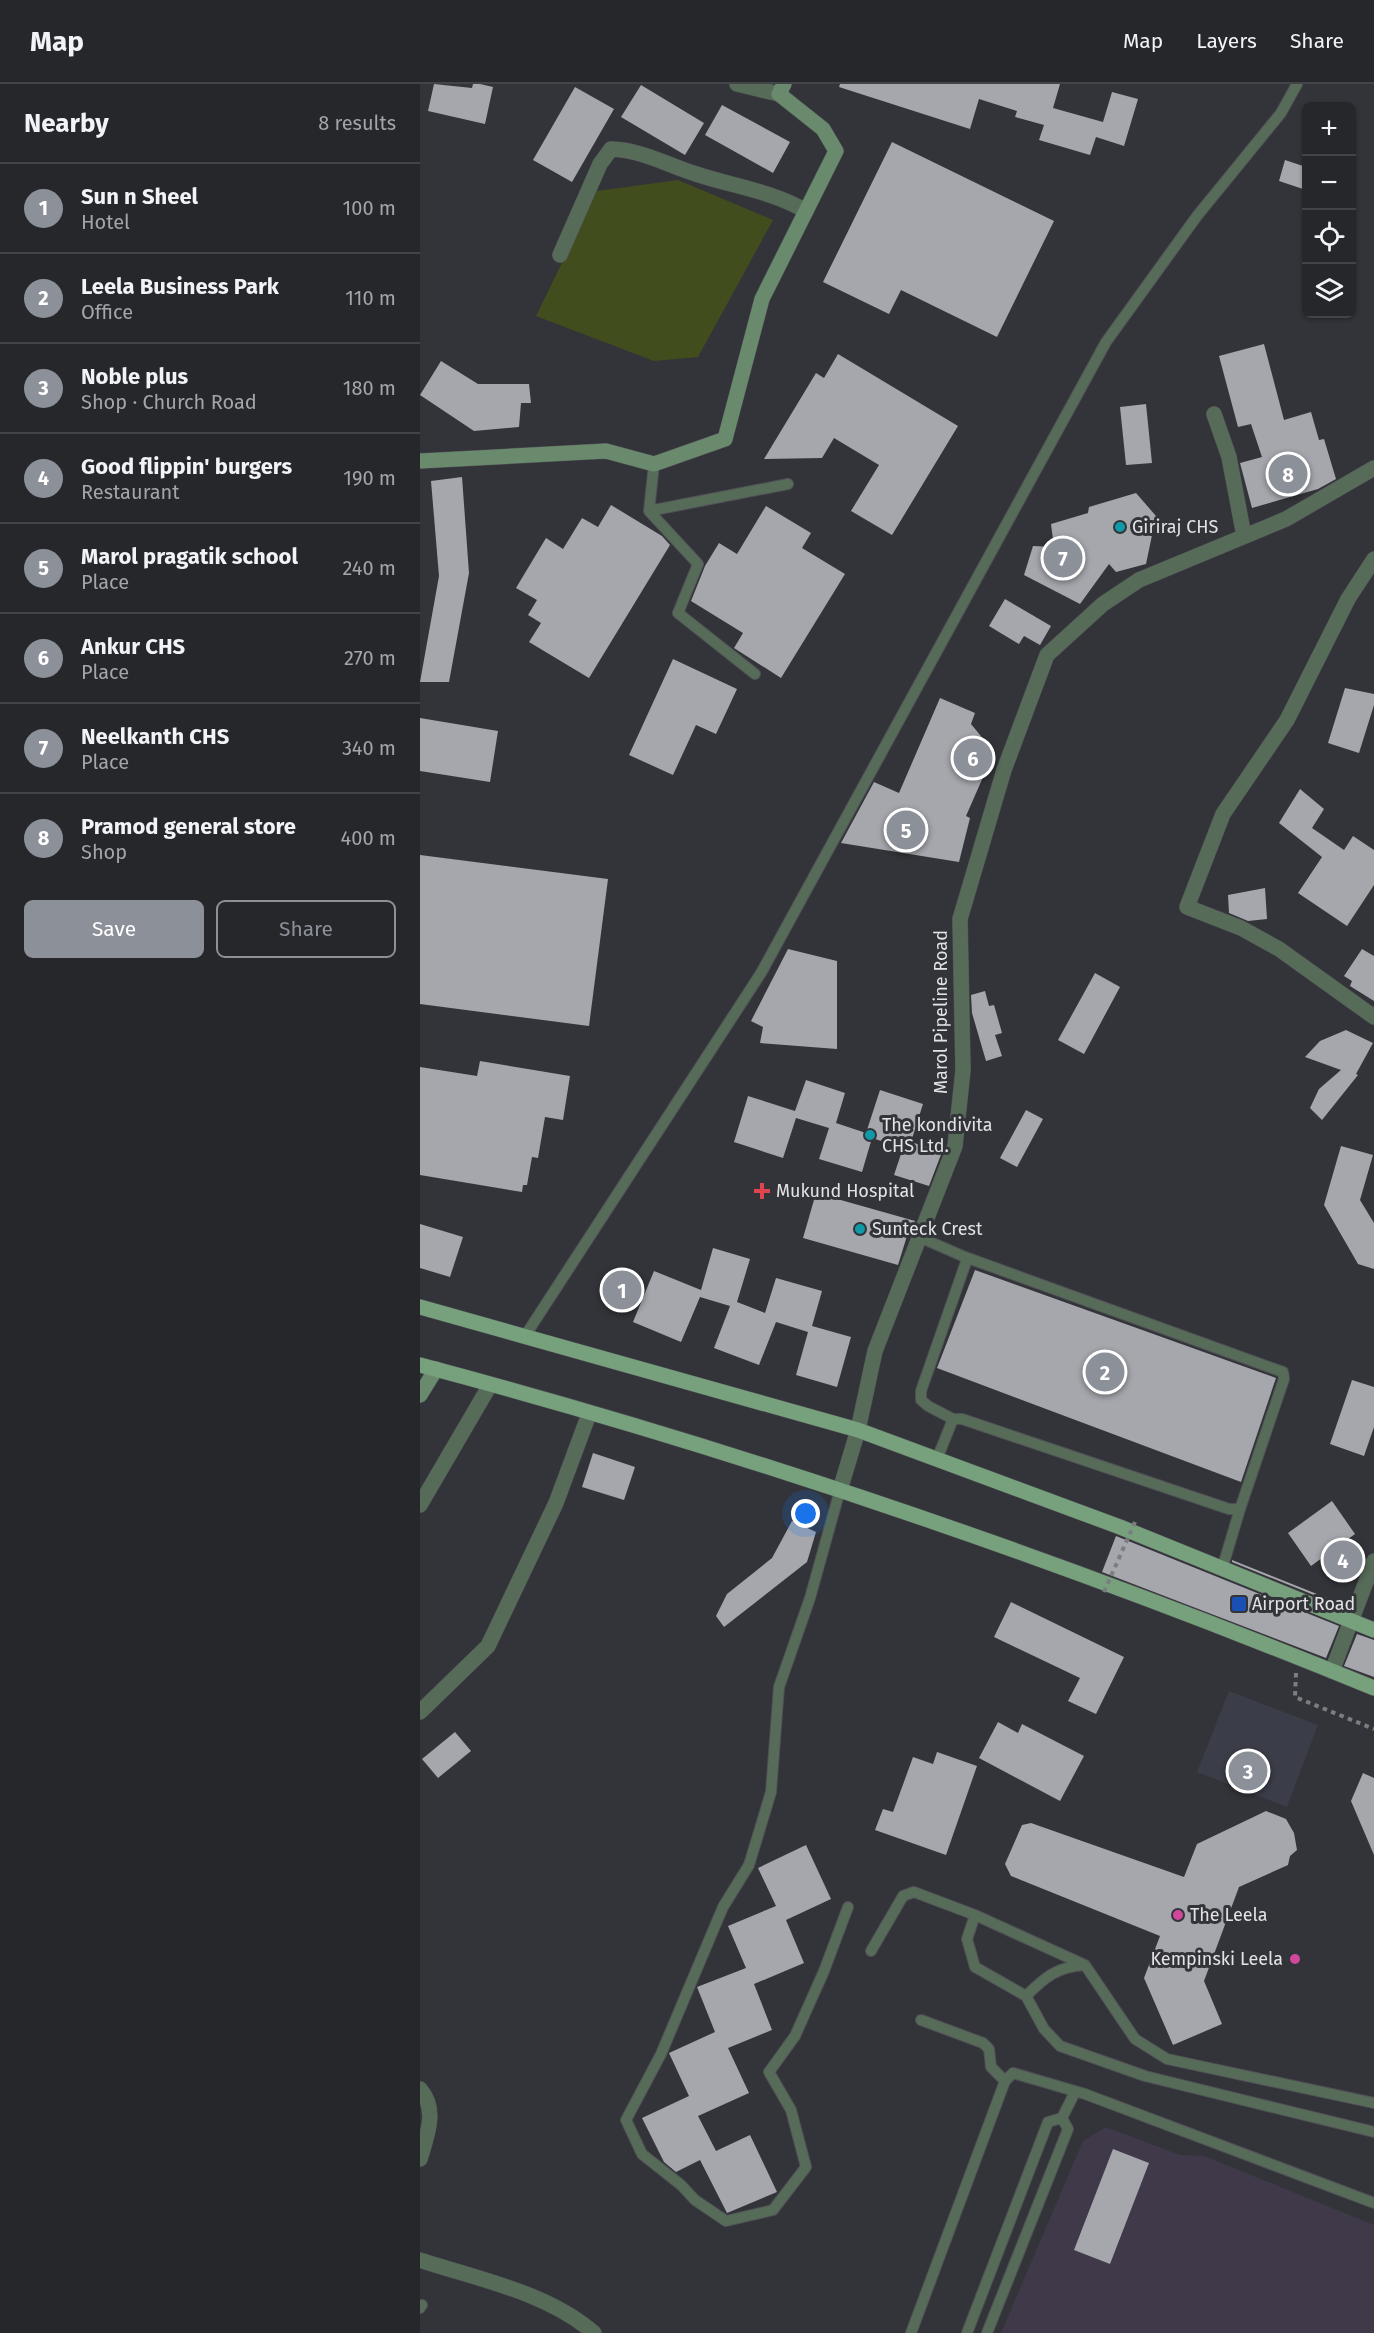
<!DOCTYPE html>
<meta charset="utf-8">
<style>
:root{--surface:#26272b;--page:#2e2f33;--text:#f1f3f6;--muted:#a4a5a9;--line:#424447;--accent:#8c9099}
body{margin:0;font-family:"Fira Sans",sans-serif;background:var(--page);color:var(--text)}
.controls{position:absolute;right:18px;top:18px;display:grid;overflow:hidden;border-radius:9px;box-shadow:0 2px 4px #0004}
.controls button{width:54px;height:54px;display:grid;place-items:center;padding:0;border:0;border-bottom:2px solid var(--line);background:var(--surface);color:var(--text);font:30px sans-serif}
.you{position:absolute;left:386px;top:1430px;width:21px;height:21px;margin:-15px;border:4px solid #fff;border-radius:50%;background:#1a73e8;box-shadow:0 0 0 9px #1a73e833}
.badge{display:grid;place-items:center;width:39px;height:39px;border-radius:50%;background:var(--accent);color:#fff;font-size:20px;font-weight:700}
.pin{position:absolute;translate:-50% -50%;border:3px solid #fff;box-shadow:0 2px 6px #0006}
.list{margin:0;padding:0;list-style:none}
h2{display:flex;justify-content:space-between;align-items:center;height:78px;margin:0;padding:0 24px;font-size:26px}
h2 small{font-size:20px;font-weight:400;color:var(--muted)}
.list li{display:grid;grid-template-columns:39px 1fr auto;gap:18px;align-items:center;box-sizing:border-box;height:90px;padding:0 24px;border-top:2px solid var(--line)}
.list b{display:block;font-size:22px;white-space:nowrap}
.list p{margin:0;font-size:20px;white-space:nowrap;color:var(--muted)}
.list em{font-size:20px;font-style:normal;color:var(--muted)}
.actions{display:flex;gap:12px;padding:18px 24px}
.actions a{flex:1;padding:14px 0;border:2px solid var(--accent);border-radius:9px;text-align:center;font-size:21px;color:var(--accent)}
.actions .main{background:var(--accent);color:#fff}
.icon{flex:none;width:33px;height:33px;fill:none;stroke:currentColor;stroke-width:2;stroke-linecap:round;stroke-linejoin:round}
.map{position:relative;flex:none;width:954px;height:2249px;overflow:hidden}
header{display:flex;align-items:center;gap:36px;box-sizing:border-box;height:84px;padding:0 30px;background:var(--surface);border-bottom:2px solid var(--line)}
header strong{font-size:28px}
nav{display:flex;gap:33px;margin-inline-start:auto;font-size:21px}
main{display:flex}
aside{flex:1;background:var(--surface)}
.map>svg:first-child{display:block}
.built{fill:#3b3d48}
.industrial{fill:#3f394a}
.green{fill:#424d1e}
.building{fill:#a6a7ad}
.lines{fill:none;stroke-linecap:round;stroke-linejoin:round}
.lane-casing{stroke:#4f5055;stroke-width:12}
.street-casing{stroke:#4f5055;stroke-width:16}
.secondary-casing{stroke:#4f5055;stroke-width:16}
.primary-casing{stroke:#4f5055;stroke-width:16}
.path{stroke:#7c7d81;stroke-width:4;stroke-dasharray:4.5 4.5;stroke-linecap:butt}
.lane{stroke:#576b59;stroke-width:10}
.street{stroke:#576b59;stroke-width:15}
.secondary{stroke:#6a8a6d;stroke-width:15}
.primary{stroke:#77a17c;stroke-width:15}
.path-bridge{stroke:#7c7d81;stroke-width:4;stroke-dasharray:4.5 4.5;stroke-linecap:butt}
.culture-dot{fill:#0f9aa8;stroke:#333439;stroke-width:2}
.health-dot{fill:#e0444e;stroke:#333439;stroke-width:2}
.transit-dot{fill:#1a4fb4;stroke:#333439;stroke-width:2}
.hotel-dot{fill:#d1479c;stroke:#333439;stroke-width:2}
.labels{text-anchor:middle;stroke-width:6;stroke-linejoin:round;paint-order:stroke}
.poi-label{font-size:18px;fill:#e3e3e6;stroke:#333439;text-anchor:start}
.street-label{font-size:18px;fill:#e3e3e6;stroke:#333439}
</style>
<header>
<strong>Map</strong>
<nav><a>Map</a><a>Layers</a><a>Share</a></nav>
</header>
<main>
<aside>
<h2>Nearby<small>8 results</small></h2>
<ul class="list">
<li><span class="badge">1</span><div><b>Sun n Sheel</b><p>Hotel</p></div><em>100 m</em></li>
<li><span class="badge">2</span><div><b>Leela Business Park</b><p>Office</p></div><em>110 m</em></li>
<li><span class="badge">3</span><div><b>Noble plus</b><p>Shop · Church Road</p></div><em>180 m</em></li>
<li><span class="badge">4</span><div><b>Good flippin' burgers</b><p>Restaurant</p></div><em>190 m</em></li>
<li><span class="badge">5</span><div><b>Marol pragatik school</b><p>Place</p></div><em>240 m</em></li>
<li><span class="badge">6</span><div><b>Ankur CHS</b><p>Place</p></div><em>270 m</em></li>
<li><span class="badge">7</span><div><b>Neelkanth CHS</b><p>Place</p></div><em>340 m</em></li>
<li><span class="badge">8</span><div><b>Pramod general store</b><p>Shop</p></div><em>400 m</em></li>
</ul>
<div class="actions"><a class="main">Save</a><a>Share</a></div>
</aside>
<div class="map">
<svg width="954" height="2249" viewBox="0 0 954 2249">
<rect width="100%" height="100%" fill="#333439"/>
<!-- built -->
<path class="built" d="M809 1607 898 1641 867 1723 777 1688Z"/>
<!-- industrial -->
<path class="industrial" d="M686 2043 760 2071 784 2072 954 2141V2249H581L663 2057Z"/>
<!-- green -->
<path class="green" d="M258 96 353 136 278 273 234 277 116 232 177 107Z"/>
<!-- building -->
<path class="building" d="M14 0 52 4 53 0H60L73 3 65 40 8 27Z
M420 0H640L633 24 683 38 692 8 718 15 704 62 676 53 670 71 619 56 624 41 595 33 597 27 559 15 550 45 419 3Z
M221 1 284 39 265 71 201 33Z
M155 3 194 25 152 98 113 76Z
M302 21 370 58 353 89 285 51Z
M472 58 634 137 577 253 481 206 469 230 403 198Z
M865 76 886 83V106L859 97Z
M844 260 864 336 891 328 899 356 904 355 916 395 898 405 832 424 820 379 842 373 831 340 818 343 799 272Z
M418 270 538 342 472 451 431 427 459 381 414 354 402 374 344 375 396 289 404 294Z
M21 277 58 300H109L111 319H101L99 343 54 347 0 311Z
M726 320 732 379 706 381 700 323Z
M42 393 49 489 29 598H0L19 492 11 397Z
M716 409 736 432 726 480 696 488 689 480 660 520 604 491 613 462 634 463 631 440 668 429 669 423Z
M191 421 242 452 250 461 169 594 109 558 121 539 108 531 117 516 96 504 126 454 143 465 162 434 178 443Z
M346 422 391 449 382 464 425 490 361 594 314 564 323 549 271 517 285 482 299 459 317 470Z
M585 515 631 542 620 561 604 552 599 560 569 542Z
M253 575 317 605 296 650 276 641 253 691 209 671Z
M925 604 954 610V621L939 669 908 659Z
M520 614 555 629 551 640 574 668 546 732 550 734 539 778 421 759 454 698 479 709Z
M0 634 78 647 70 698 0 687Z
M880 705 904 725 892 744 924 766 933 752 954 766V801L927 842 878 809 902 773 859 739Z
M0 771 188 795 169 942 0 920Z
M845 804 847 835 828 837 809 829 808 811Z
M368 865 417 877V965L340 959 343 943 331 937Z
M942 865 954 872V917L930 902 932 897 924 892Z
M675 889 700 903 664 970 638 956Z
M565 907 569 922 574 921 582 949 575 951 582 972 566 977 552 929 551 911Z
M926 946 953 959 936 990 938 991 902 1036 890 1024 899 1005 921 986 885 973 900 957Z
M60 977 150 992 143 1036 125 1033 118 1074 112 1073 107 1101H103L102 1108 0 1091V983L57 992Z
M386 996 425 1009 416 1039 446 1049 460 1006 503 1020 491 1058 522 1068 509 1102 474 1091 483 1064 452 1054 442 1088 399 1075 409 1044 376 1034 363 1074 314 1058 328 1012 375 1027Z
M606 1026 623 1035 597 1083 580 1074Z
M921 1062 953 1071 940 1116 954 1139V1185L938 1180 904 1121Z
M396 1109 495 1137 489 1153 487 1152 478 1181 383 1154Z
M0 1140 43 1153 30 1193 0 1184Z
M293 1164 330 1175 317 1218 345 1229 356 1194 402 1207 392 1242 431 1253 417 1303 376 1291 388 1248 356 1238 339 1281 294 1264 310 1222 280 1213 261 1258 213 1238 234 1187 281 1206Z
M555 1186 856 1294 821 1398 517 1284Z
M932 1296 954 1303V1343L944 1372 910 1360Z
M173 1369 215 1383 204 1416 162 1403Z
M912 1417 935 1450 891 1482 868 1449Z
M372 1437 396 1448 387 1478 304 1543 296 1532 307 1510 352 1474Z
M696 1452 919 1542 906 1574 682 1488Z
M812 1476 927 1522 926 1524 812 1478Z
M591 1518 704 1573 676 1630 648 1617 660 1594 574 1553Z
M937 1550 954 1556V1593L924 1582Z
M578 1638 598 1649 602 1640 664 1672 640 1717 559 1674Z
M35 1648 51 1667 18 1694 2 1675Z
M517 1668 557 1682 526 1771 455 1746 463 1725 473 1728 493 1673 513 1680Z
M943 1689 954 1694V1771L931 1717Z
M846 1727 866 1735 874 1749 877 1766 870 1772 868 1781 819 1803 784 1897 802 1940 753 1961 724 1894 740 1852 591 1792 585 1780 602 1741 611 1739 764 1793 777 1760Z
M386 1761 411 1815 366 1836 384 1879 334 1900 352 1946 308 1964 329 2009 278 2032 296 2067 330 2051 357 2108 307 2129 280 2076 256 2088 244 2078 222 2034 269 2012 249 1969 295 1948 277 1903 326 1884 308 1842 356 1822 338 1784Z
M693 2065 729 2079 690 2180 654 2166Z"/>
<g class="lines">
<!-- lane casing -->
<g class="lane-casing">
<path id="lane" d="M234 380 229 427 278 480 258 529 335 590
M229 427 368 400
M499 1153 545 1173 863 1288 864 1295 820 1425
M105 1252 341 889 686 258 777 132 861 29 877 0
M533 1335 508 1322 501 1316V1307L546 1178 545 1173
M517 1375 533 1335H542L809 1425H820L802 1485
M420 1406 390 1514 359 1603 351 1708 329 1781 303 1823 241 1970 206 2036 222 2070 261 2101 275 2116 306 2137 353 2126 386 2083 371 2026 349 1988 375 1952 404 1887 428 1823
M555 1831 547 1855 555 1883 606 1912 624 1945 640 1962 725 1992 954 2048
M451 1867 483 1812 494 1808 555 1831 665 1881 715 1955 747 1975 954 2019
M606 1912C625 1893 637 1883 664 1881
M501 1936 563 1959 569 1965 571 1983 585 1997
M642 2034 655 2008
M0 2224 2 2221
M491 2249 585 1997 593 1989 665 2010 954 2119
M547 2249 628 2038 642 2034 648 2045 567 2249"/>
</g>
<!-- street casing -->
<g class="street-casing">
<path id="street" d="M317 0 359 10
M140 171 180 80 191 65C222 66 247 81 276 90 312 102 352 107 386 127
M794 330 809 373 824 452
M954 475 928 515 867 636 803 730 767 823 821 844 859 865 954 933
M420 1406 438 1346 455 1267 535 1062 543 986 540 835 584 686 627 571 683 520 719 496 866 435 954 384
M0 1421 70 1301
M912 1587 954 1477
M0 1628 68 1562 136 1419 169 1330
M0 2005C18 2026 7 2051 0 2075
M0 2176C57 2195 127 2208 174 2249"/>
</g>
<!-- secondary casing -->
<g class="secondary-casing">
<path id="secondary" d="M0 377 186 367 234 380 305 355 342 215 416 67 403 45 359 10 364 0
M0 1311 16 1285"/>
</g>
<!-- primary casing -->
<g class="primary-casing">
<path id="primary" d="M0 1223 438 1346 700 1443 954 1546
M0 1281C325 1367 643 1477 954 1604"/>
</g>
<!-- path -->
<path class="path" d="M876 1589 875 1613 954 1645"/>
<!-- lane -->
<use href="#lane" class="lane"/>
<!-- street -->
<use href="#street" class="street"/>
<!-- secondary -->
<use href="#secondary" class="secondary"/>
<!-- primary -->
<use href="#primary" class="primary"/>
<!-- path-bridge -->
<path class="path-bridge" d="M684 1508 715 1438"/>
</g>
<!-- markers -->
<g class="culture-dot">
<circle cx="700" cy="443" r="6"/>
<circle cx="450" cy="1051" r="6"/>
<circle cx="440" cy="1145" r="6"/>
</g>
<path class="health-dot" d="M339 1098h6v6h6v6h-6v6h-6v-6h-6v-6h6z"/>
<rect class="transit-dot" x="811" y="1512" width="16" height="16" rx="3"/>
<g class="hotel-dot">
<circle cx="758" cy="1831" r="6"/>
<circle cx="875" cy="1875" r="6"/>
</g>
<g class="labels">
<!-- poi labels -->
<g class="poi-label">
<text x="712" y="449">Giriraj CHS</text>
<text x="462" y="1047">The kondivita<tspan x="462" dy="21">CHS Ltd.</tspan></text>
<text x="356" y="1113">Mukund Hospital</text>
<text x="452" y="1151">Sunteck Crest</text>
<text x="832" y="1526">Airport Road</text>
<text x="770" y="1837">The Leela</text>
<text x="863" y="1881" text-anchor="end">Kempinski Leela</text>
</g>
<!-- street labels -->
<g class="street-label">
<text transform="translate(521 928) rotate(-90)" y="6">Marol Pipeline Road</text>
</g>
</g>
</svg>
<div class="controls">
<button>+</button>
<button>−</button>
<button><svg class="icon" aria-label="locate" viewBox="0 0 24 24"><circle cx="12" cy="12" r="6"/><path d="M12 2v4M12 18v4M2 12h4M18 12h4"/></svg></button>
<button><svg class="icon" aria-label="layers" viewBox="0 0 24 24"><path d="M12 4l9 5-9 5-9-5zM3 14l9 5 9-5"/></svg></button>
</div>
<div class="you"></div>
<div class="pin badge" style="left:202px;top:1206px">1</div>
<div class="pin badge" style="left:685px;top:1288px">2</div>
<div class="pin badge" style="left:828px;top:1687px">3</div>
<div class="pin badge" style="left:923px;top:1476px">4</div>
<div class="pin badge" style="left:486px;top:746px">5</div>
<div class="pin badge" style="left:553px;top:674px">6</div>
<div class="pin badge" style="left:643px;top:474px">7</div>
<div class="pin badge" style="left:868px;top:390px">8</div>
</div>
</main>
